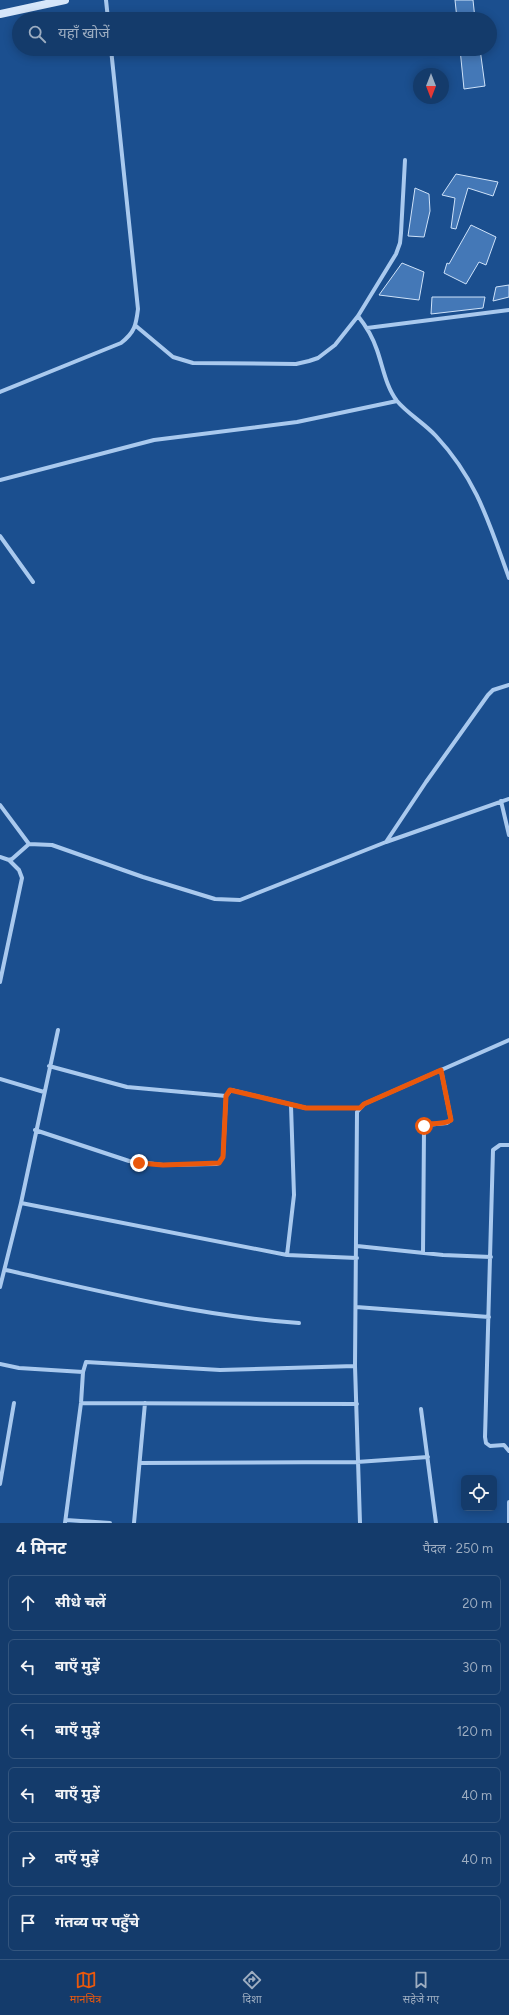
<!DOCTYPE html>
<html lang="hi">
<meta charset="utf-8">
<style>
:root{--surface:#143b6b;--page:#214673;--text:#f1f3f6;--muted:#9dadc1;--line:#33557e;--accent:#ea580c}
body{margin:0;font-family:Figtree,"Noto Sans Devanagari",sans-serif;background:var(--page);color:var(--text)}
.controls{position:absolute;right:12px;bottom:12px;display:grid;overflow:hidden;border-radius:6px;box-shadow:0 2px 10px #0003}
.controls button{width:36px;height:36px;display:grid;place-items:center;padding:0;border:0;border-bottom:1px solid var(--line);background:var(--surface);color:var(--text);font:20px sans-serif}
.compass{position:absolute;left:413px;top:68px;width:36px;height:36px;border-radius:50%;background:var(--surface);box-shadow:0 2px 10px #0003;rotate:180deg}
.stop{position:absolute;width:12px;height:12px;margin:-9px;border:3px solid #ea580c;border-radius:50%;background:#fff}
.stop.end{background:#ea580c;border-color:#fff;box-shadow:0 1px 4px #0008}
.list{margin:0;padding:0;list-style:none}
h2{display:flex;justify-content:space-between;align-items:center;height:52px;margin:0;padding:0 16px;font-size:17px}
h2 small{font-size:13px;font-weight:400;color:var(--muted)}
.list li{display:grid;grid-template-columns:26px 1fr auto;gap:12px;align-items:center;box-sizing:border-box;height:56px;margin:0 8px 8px;padding:0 8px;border:1px solid var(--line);border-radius:6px}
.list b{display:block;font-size:15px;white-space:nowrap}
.list em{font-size:13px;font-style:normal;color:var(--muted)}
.icon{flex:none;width:22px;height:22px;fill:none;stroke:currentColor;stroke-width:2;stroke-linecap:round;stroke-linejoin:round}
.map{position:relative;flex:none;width:509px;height:1523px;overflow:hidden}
.search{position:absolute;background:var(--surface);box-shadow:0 2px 10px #0003;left:12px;right:12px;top:12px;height:44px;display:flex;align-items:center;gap:10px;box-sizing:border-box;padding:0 14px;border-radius:22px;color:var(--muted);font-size:15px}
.sheet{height:436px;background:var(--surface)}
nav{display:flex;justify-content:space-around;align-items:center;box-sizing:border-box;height:56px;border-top:1px solid var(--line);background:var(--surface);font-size:11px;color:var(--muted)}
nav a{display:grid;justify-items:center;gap:2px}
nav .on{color:var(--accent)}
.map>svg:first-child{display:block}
.building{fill:#4478b7;stroke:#cfe3fa}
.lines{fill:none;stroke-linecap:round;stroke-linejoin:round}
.street{stroke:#a9c9ee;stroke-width:4}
.secondary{stroke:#d6e6fa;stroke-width:8}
.route{stroke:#ea580c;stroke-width:5}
</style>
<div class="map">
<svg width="509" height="1523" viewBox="0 0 509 1523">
<rect width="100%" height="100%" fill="#1b4f8f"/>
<!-- building -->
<path class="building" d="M455 0H473L475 19H457Z
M460 49H480L485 86 464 89Z
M456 174 498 182 493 196 468 188 456 229 451 228 455 198 442 195Z
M415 188 429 194 430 211 424 237 408 236Z
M471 225 496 237 486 265 479 262 466 284 444 273 447 263 449 264Z
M402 263 424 272 419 300 379 295Z
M509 285V297L493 301 496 287Z
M432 297H485L483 308 431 314Z"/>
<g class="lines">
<!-- street -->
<path class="street" d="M106 0 108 19
M358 316C366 326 373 338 377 350 383 367 386 387 397 401 408 414 424 423 436 436 477 480 489 523 509 578
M136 326 173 357 193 363 296 364 309 361 318 358 335 345 358 316 396 254 400 243 401 233 405 160
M367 328 509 310
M0 392 121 343C135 332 136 325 138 309L111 49
M0 480 154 440 297 422 397 401
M0 536 33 582
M501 801 509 835
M0 805 29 844
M386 842 426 782 488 695 493 690 509 685
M0 857 9 860 12 859 29 844 52 845 143 877 215 899 240 900 386 842 509 799
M0 982 22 878 19 870 9 860
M49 1066 127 1087 226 1096
M0 1079 44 1092
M35 1130 129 1161 163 1165 216 1164 219 1163 223 1157 226 1096 231 1090 306 1108H360
M509 1145H500L493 1150 485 1437 486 1443 490 1446 504 1445 509 1451
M21 1203 287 1255 357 1258
M357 1246 443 1255 491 1257
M423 1253 424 1129 426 1125 447 1123 451 1120 441 1070
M287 1255 294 1195 291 1106
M6 1270C103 1292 199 1316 299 1323
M0 1287 21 1203 58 1030
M356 1307 489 1317
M0 1364 19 1368 83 1372
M81 1403 357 1404
M421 1409 436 1523
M140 1463 357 1462 428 1457
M0 1484 14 1403
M66 1520 110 1523
M65 1523 81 1403 83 1372 86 1362 220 1370 355 1366
M134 1523 145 1403
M360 1523 355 1366 357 1112 364 1104 509 1040
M509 1523V1502"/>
<!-- secondary -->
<path class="secondary" d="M0 14 65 0"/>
</g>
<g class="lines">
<!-- route -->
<path class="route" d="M139 1163 163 1165 219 1163 223 1157 226 1096 230 1090 306 1108H360L364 1104 441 1070 451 1120C443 1126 432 1121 424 1126"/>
</g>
</svg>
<div class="controls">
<button><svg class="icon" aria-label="locate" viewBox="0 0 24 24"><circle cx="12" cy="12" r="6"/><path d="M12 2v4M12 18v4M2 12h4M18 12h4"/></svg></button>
</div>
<svg class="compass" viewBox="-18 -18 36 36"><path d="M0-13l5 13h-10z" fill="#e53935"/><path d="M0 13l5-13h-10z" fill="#9dadc1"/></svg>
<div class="stop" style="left:424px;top:1126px"></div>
<div class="stop end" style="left:139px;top:1163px"></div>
<div class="search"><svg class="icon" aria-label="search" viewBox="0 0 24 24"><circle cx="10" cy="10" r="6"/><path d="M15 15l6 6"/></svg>यहाँ खोजें</div>
</div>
<section class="sheet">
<h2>4 मिनट<small>पैदल · 250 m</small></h2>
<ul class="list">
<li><svg class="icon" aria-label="ahead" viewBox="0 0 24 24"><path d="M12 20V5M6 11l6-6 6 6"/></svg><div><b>सीधे चलें</b></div><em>20 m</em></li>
<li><svg class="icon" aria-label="left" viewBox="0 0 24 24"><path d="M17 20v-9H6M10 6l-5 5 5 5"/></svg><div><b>बाएँ मुड़ें</b></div><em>30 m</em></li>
<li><svg class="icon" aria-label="left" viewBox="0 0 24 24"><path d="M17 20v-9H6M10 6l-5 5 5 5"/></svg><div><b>बाएँ मुड़ें</b></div><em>120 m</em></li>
<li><svg class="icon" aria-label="left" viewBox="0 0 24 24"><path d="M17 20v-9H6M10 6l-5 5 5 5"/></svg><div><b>बाएँ मुड़ें</b></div><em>40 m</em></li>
<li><svg class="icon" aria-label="right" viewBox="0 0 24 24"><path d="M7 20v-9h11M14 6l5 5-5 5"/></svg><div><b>दाएँ मुड़ें</b></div><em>40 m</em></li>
<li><svg class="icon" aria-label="arrive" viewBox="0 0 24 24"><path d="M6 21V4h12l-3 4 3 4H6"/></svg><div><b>गंतव्य पर पहुँचे</b></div></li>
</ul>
</section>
<nav>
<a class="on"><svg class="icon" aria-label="map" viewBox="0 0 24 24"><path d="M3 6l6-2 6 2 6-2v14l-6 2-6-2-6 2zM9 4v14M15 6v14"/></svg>मानचित्र</a>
<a><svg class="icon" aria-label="directions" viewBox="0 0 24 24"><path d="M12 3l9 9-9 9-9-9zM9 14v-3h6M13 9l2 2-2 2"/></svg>दिशा</a>
<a><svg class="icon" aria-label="saved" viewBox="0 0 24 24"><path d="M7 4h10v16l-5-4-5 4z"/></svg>सहेजे गए</a>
</nav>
